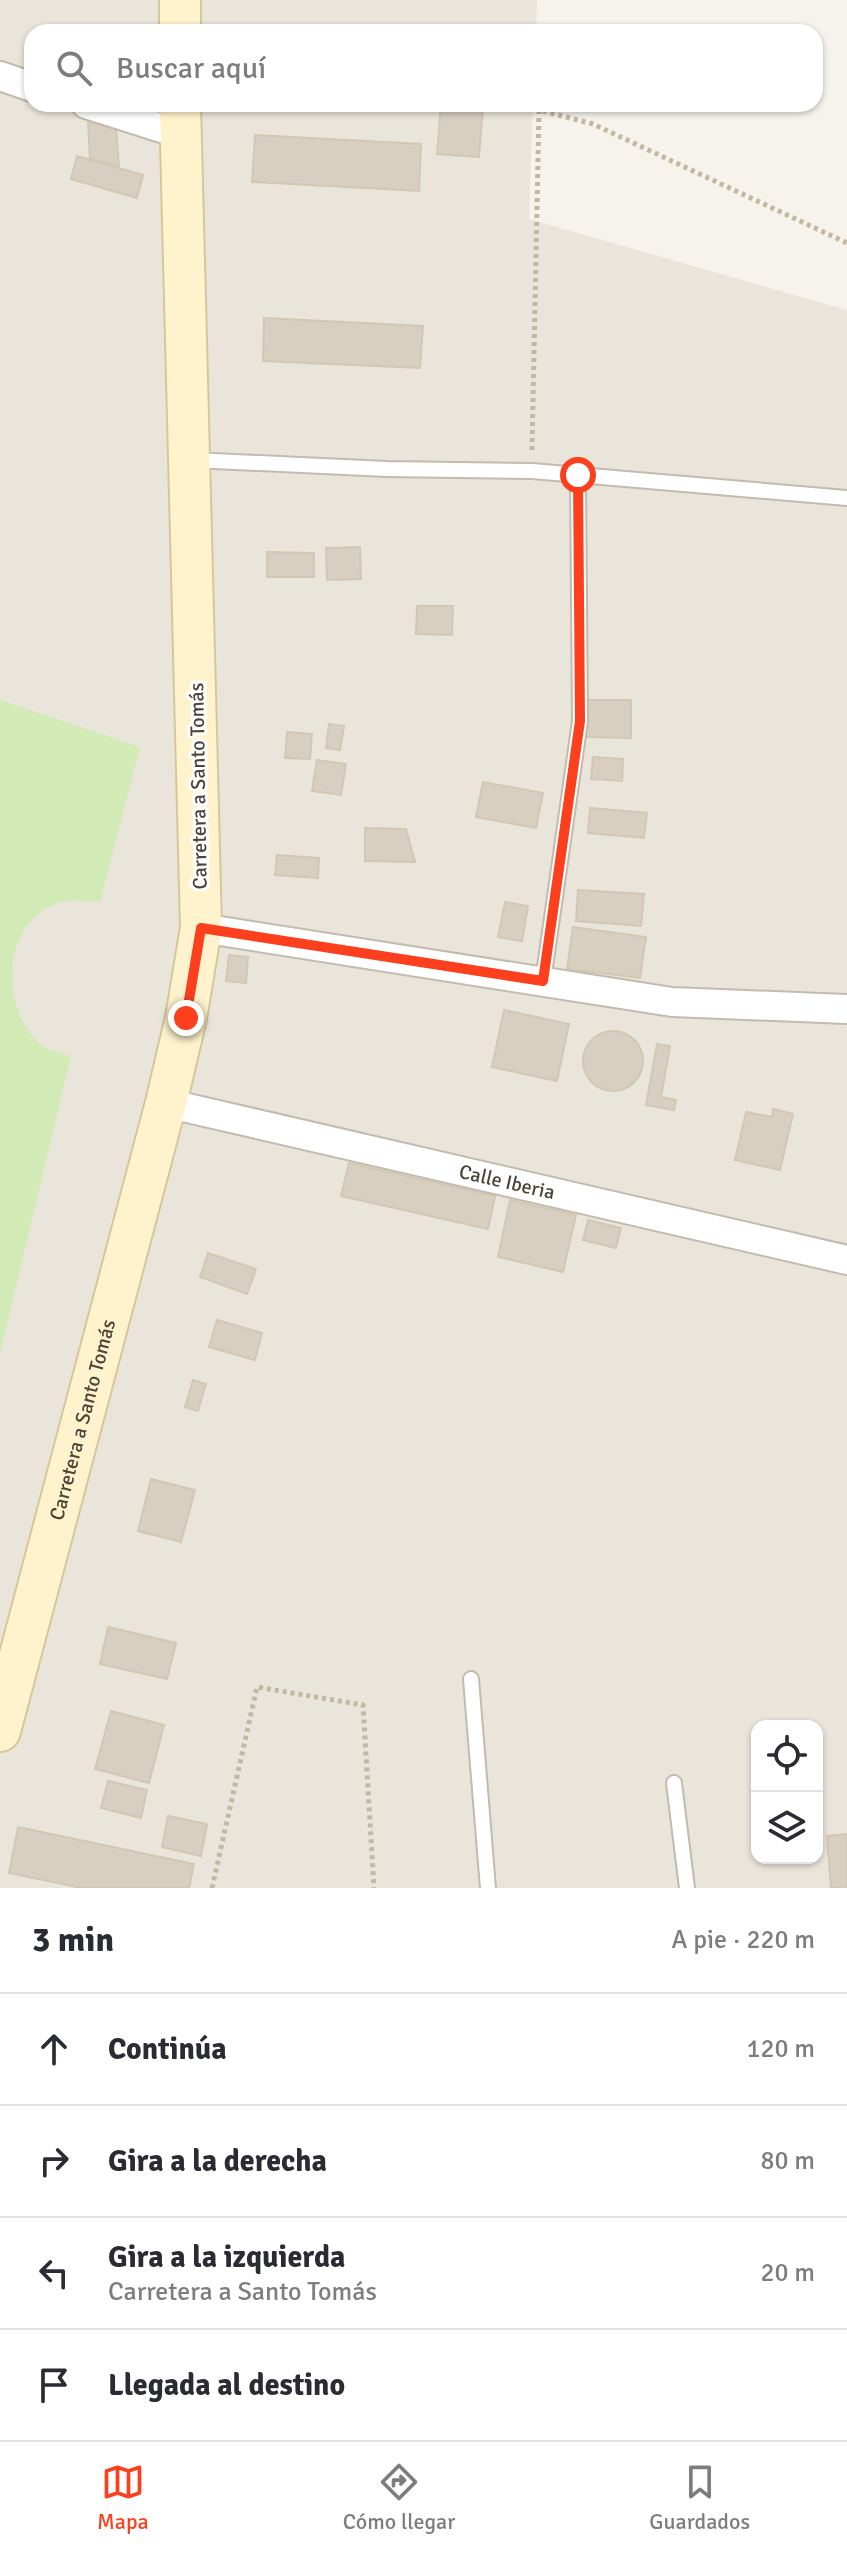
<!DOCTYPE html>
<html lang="es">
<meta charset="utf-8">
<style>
:root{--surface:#fff;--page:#f2f2f3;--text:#2b2b33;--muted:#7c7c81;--line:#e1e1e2;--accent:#fc3f1d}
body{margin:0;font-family:Signika,sans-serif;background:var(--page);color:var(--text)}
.controls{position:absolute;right:24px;bottom:24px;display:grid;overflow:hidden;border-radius:16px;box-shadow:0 2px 6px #0004}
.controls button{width:72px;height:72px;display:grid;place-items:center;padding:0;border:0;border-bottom:2px solid var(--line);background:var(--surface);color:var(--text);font:40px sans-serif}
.stop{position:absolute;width:24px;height:24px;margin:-18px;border:6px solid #fc3f1d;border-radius:50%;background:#fff}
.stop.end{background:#fc3f1d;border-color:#fff;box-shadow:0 2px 8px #0008}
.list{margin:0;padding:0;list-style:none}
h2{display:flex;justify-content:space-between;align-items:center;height:104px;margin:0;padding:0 32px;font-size:34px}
h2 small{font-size:26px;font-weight:400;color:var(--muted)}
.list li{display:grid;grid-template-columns:52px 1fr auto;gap:24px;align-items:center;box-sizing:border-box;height:112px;padding:0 32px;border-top:2px solid var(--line)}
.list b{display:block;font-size:30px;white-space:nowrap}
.list p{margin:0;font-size:26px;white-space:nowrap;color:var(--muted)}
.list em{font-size:26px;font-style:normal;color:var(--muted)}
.icon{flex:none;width:44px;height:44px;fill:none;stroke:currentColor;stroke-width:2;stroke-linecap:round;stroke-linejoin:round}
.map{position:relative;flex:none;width:847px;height:1888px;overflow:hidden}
.search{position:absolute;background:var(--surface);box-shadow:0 2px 6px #0004;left:24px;right:24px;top:24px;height:88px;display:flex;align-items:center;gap:20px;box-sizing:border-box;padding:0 28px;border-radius:24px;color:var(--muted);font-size:30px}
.sheet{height:552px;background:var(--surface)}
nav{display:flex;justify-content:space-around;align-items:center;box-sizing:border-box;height:112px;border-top:2px solid var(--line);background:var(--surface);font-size:22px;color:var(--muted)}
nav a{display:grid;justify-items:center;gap:4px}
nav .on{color:var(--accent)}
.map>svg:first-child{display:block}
.residential{fill:#eae5da;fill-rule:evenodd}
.green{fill:#d2eab5}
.building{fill:#d8cfc1;stroke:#d3c7b4;stroke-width:2}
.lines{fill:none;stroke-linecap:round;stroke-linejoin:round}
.lane-casing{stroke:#c2bbae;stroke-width:18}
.street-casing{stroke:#c2bbae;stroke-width:32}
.secondary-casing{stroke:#d6c79b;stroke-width:44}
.path{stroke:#c4b79f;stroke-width:5;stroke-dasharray:4 4;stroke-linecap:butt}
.lane{stroke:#fff;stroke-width:14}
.street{stroke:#fff;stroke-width:28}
.secondary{stroke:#fff3cd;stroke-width:40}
.route{stroke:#fc3f1d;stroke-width:10}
.labels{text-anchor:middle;stroke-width:6;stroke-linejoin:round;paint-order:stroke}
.street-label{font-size:20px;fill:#4b4439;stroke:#fff}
</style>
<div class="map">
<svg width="847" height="1888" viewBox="0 0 847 1888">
<rect width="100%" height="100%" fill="#f6f3ec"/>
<!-- residential -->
<path class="residential" d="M0 0H537L536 32H32V104H533L529 219 847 310V1888H0ZM757 1726H817V1858H757Z"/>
<!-- green -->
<path class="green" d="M0 700 140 747 100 902C86 901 71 898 58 903 0 924 0 1010 42 1046 50 1051 61 1053 71 1056L0 1354Z"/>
<!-- building -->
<path class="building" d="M441 105 483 108 479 157 437 154Z
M88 121 116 129 119 167 90 159Z
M255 135 421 144 419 191 252 182Z
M77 156 143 175 137 198 71 179Z
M264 318 423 326 420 368 263 361Z
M360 547 361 579 327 580 326 548Z
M267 552 314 553V577H267Z
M417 606H453L452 635 416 634Z
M584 700H631V738L584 737Z
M329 724 344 726 340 750 326 748Z
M287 732 312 734 310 759 285 758Z
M593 757 623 759 622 781 591 779Z
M317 760 346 764 341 795 312 791Z
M483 782 543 793 536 828 476 817Z
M590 808 647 813 644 838 588 833Z
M365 828 406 829 415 862 365 861Z
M277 855 319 858 318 878 275 875Z
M578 890 644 894 641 926 576 921Z
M505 902 528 906 522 941 498 937Z
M573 927 646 937 640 978 567 969Z
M229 955 248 957 246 983 226 981Z
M504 1010 569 1024 557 1081 492 1067Z
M583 1061a30 30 0 1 1 60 0a30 30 0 1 1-60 0Z
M657 1044 670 1046 661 1097 676 1100 674 1110 646 1105Z
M773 1109 793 1114 780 1170 735 1160 746 1112 772 1117Z
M349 1163 495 1196 488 1229 341 1196Z
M510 1200 576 1215 563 1272 498 1257Z
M588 1220 621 1228 616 1248 583 1240Z
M208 1253 256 1269 247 1294 200 1277Z
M217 1320 262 1333 255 1360 209 1347Z
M193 1380 206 1384 198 1411 185 1407Z
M151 1479 195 1490 181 1542 138 1531Z
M108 1627 176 1643 167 1679 100 1664Z
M111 1711 164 1725 149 1783 95 1769Z
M108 1781 147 1790 141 1818 101 1808Z
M168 1816 207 1824 201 1856 162 1847Z
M18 1827 194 1864 189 1888H82L9 1873Z
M847 1834V1888H831L827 1836Z"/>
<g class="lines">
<!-- lane casing -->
<g class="lane-casing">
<path id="lane" d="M193 460 387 469 532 471 847 498
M543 981 580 721 578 475
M471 1679 488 1888
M674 1783 687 1888"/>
</g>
<!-- street casing -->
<g class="street-casing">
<g id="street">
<path d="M0 76 32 87"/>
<path d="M86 104 180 134"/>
<path d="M201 928 672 1002 847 1009"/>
<path id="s1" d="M166 1103 847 1260"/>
</g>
</g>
<!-- secondary casing -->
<g class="secondary-casing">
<g id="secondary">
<path d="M180 0V32"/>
<path id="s2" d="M0 1731 166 1103 186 1018 201 928 180 104"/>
</g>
</g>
<!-- path -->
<path class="path" d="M532 450 539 110 593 124 847 243
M212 1888 257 1687 363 1705 374 1888"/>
<!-- lane -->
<use href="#lane" class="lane"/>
<!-- street -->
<use href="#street" class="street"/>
<!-- secondary -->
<use href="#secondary" class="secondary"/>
</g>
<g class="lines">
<!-- route -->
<path class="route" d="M186 1018 201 928 543 981 580 721 578 475"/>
</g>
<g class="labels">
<!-- street labels -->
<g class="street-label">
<text transform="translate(198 786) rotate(-91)" y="7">Carretera a Santo Tomás</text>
<text dy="7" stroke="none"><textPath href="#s1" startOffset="350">Calle Iberia</textPath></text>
<text dy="7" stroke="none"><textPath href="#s2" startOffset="322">Carretera a Santo Tomás</textPath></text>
</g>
</g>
</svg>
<div class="controls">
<button><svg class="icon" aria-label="locate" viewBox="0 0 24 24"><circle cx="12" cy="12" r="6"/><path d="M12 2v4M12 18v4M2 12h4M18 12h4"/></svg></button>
<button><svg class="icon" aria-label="layers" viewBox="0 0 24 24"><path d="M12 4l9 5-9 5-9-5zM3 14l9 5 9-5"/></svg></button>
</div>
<div class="stop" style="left:578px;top:475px"></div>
<div class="stop end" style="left:186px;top:1018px"></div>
<div class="search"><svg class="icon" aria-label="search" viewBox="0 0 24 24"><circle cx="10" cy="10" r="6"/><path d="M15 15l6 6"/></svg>Buscar aquí</div>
</div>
<section class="sheet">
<h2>3 min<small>A pie · 220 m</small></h2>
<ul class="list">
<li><svg class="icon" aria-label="ahead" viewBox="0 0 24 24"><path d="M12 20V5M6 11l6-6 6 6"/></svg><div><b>Continúa</b></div><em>120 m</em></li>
<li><svg class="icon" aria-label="right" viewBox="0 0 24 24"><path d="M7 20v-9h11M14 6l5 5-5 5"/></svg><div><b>Gira a la derecha</b></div><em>80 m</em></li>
<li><svg class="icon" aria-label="left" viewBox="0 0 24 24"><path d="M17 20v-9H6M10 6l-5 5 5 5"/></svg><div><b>Gira a la izquierda</b><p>Carretera a Santo Tomás</p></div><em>20 m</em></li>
<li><svg class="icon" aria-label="arrive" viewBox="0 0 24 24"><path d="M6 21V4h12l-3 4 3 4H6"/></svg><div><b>Llegada al destino</b></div></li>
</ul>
</section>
<nav>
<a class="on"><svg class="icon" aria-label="map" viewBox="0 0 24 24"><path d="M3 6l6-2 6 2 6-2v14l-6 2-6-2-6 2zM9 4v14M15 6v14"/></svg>Mapa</a>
<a><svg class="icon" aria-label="directions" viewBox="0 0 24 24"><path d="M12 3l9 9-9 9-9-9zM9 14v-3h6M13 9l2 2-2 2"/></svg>Cómo llegar</a>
<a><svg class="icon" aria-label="saved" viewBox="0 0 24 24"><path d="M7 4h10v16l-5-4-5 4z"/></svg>Guardados</a>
</nav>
